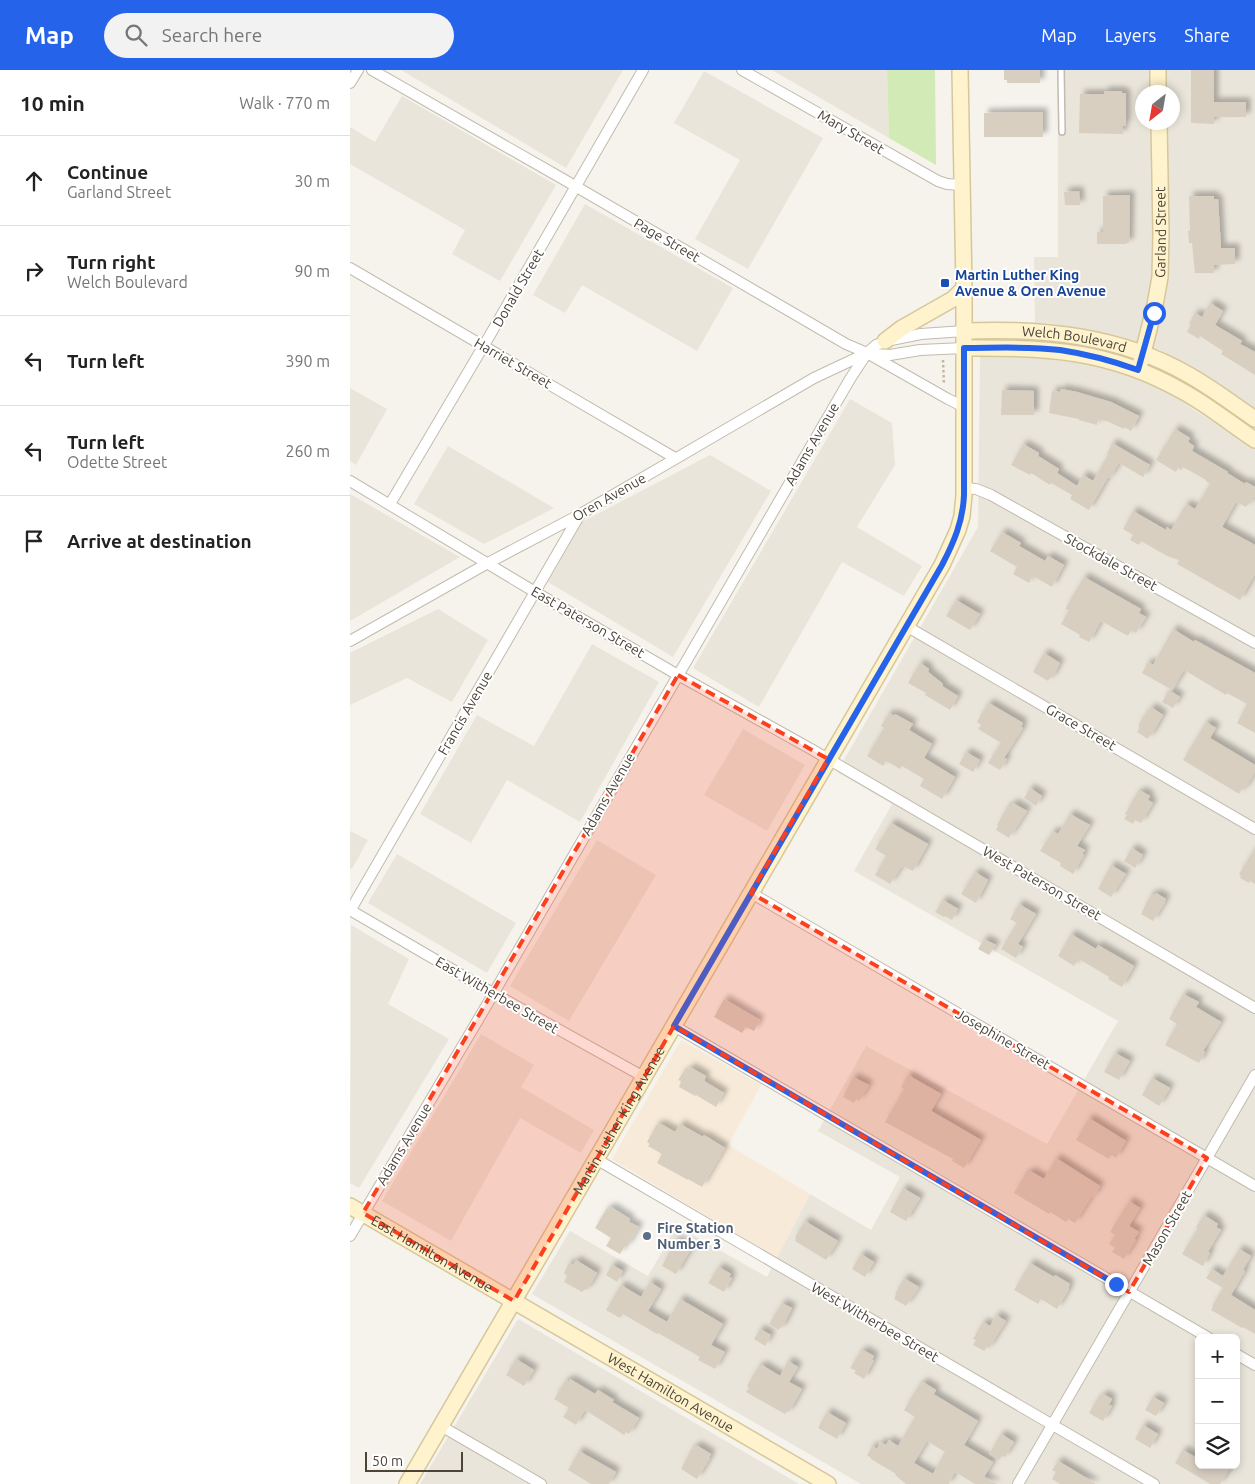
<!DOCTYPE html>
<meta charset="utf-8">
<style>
:root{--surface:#fff;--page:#f2f2f2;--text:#222;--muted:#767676;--line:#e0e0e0;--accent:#2563eb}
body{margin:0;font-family:Ubuntu,sans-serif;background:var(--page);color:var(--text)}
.controls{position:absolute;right:15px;bottom:15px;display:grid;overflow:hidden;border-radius:8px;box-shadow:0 2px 8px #0003}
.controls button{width:45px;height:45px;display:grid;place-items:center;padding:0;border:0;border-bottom:1px solid var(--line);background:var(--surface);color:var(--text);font:25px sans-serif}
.compass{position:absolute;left:785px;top:15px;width:45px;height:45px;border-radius:50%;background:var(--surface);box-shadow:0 2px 8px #0003;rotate:211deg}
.scale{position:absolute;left:15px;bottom:12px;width:98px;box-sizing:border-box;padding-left:5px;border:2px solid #4b4439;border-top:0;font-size:14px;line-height:18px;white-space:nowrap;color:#4b4439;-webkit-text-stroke:4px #fff;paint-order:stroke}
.stop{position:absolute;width:15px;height:15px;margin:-11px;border:4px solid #2563eb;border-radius:50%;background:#fff}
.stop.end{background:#2563eb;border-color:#fff;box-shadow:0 1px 5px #0008}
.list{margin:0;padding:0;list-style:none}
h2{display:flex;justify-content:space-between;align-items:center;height:65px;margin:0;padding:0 20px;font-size:21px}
h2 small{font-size:16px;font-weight:400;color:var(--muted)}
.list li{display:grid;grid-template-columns:32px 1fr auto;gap:15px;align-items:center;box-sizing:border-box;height:90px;padding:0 20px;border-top:1px solid var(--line)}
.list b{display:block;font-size:19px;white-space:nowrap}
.list p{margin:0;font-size:16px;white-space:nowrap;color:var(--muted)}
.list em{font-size:16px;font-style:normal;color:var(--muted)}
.icon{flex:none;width:28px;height:28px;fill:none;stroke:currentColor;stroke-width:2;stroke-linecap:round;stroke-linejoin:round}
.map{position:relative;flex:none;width:905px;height:1414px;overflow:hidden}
header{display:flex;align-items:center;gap:30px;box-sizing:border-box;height:70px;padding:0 25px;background:var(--accent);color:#fff}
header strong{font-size:24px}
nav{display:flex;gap:28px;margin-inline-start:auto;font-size:18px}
.search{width:350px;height:45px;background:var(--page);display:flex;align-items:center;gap:12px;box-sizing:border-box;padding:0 18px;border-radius:28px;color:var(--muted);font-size:19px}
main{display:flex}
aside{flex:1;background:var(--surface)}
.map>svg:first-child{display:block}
.residential{fill:#eae5da;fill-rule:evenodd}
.commercial{fill:#f7ead8}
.green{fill:#d2eab5}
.building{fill:#d8cfc1;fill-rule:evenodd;filter:url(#shadow)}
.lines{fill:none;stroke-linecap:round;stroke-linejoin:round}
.lane-casing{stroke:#c2bbae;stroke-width:8}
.street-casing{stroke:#c2bbae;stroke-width:12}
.secondary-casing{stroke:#d6c79b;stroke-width:18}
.path{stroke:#c4b79f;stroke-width:2.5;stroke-dasharray:2.5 2.5;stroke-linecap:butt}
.lane{stroke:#fff;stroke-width:5}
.street{stroke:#fff;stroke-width:10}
.secondary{stroke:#fff3cd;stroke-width:15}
.route{stroke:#2563eb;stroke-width:6}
.marked{fill:#fc3f1d;fill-opacity:0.2;stroke:#fc3f1d;stroke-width:4;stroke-dasharray:10 6;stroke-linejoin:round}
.transit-dot{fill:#1a4fb4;stroke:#fff;stroke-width:2}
.service-dot{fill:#5c6f8a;stroke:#fff;stroke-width:2}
.labels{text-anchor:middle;stroke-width:4;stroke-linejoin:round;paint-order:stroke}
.street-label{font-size:14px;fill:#4b4439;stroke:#fff}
.transit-label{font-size:14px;font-weight:bold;fill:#164399;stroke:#fff;text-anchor:start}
.service-label{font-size:14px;font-weight:bold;fill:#4e5e75;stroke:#fff;text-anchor:start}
</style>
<header>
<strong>Map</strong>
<div class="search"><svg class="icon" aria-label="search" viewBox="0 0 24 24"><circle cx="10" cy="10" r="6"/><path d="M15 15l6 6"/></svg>Search here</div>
<nav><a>Map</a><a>Layers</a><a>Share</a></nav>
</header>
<main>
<aside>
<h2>10 min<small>Walk · 770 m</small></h2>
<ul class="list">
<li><svg class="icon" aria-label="ahead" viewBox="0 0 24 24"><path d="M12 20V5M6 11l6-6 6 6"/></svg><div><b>Continue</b><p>Garland Street</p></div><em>30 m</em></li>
<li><svg class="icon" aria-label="right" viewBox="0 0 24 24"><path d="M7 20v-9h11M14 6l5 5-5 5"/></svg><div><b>Turn right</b><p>Welch Boulevard</p></div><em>90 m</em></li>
<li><svg class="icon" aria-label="left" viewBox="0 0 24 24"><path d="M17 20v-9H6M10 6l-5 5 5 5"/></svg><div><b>Turn left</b></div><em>390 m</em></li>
<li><svg class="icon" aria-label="left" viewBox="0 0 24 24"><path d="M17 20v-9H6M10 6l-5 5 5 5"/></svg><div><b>Turn left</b><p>Odette Street</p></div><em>260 m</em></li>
<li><svg class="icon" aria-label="arrive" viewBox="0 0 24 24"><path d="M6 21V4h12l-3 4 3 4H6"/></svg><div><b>Arrive at destination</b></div></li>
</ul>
</aside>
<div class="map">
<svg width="905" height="1414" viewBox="0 0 905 1414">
<defs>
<filter id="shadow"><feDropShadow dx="4.5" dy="-4.5" stdDeviation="2.5" flood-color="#0004"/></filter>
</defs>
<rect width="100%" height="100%" fill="#f6f3ec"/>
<!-- residential -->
<path class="residential" d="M51 0H273L216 98Z
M422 0H537L539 68Z
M708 0H905V339L855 305 810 280 762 265 697 253 685 255 684 187H708ZM792 22H822V52H792Z
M354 1 473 68 398 199 345 169 390 90 324 53Z
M52 26 206 115 150 211 102 184 115 160 0 94V57L25 72Z
M235 134 383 218 347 281 232 215 215 243 183 225Z
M688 285 766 299 811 316 844 340 905 378V1414H511L182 1224 220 1161 298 1206 327 1156 417 1207 460 1124 521 1160 550 1107 468 1061 516 976 697 1074 768 951 504 801 542 734 487 702 628 457 630 287ZM849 1268H886V1395H849Z
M0 318 37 339 6 395 0 391Z
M500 329 542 353 545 395 507 457 572 496 554 526 492 492 409 637 343 598Z
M98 376 204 438 134 474 64 434Z
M360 385 421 421 323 587 198 512 232 452Z
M0 424 110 487 0 551Z
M88 539 138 570 102 632 57 608 0 635V583Z
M242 574 309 612 230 752 157 710 121 773 70 744 127 645 184 676Z
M393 659 455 695 417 761 354 725Z
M0 761 18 770 2 799 0 798Z
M247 770 306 805 219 951 160 916Z
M47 784 166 853 137 903 18 833Z
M1 855 59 889 38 934 99 969 9 1118 0 1113Z
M131 964 184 995 171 1017 244 1060 231 1083 170 1048 101 1171 32 1131Z
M168 1249 449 1414H70Z"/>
<!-- commercial -->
<path class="commercial" d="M331 970 411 1015 378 1075 460 1124 427 1188 262 1089Z"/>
<!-- green -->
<path class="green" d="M537 0H585L586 95 539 68Z"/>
<!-- building -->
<path class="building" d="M654 0H690V13H657V10H654Z
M841 0H864V32H896V47H864V54L841 53Z
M754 21H772V23H776V56H773V64L729 63 730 24H754Z
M669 42H693V67H634V43Z
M729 121 730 135H715L714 122Z
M780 125 779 173H776V174H747V162H753V126Z
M839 126H864V129H868L871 178H885V194L864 195V203H845L842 173H839L838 161H840Z
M860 233 873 241 865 255 892 271 890 274 905 282V305L871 284 873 281 850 266 849 269 837 262 841 254 839 253 845 243 852 247Z
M711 319 727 322 761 332 789 346 781 361 774 357V359L759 352 748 349 747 355 729 350V349L699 343 702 321 710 322Z
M652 320 684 321V345H651Z
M825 359 840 368 838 372 844 376 842 381 878 402 877 403 895 414 896 412 905 417V426L900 434 899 433 896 437 886 432 872 457 905 475V504L890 530 827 494 829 490 817 486 791 471 789 475 780 470 783 465 773 459 783 441 816 460 817 457 821 460 836 434 845 439 860 414 856 411V410L833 397 831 400 828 398 826 402 806 390Z
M762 373 800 395 793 407 769 393 760 408 758 407 739 440 720 429 722 425 701 413 700 415 681 403 680 405 661 395 673 374 689 383 688 386 709 399 707 403 727 416 733 405 743 411 758 385 757 384Z
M652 462 671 473 669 476 695 491 698 486 714 495 702 517 683 506 679 513 663 504 667 497 640 481Z
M734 507 791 539 789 543 796 547 786 563 781 560 778 566 751 551 739 572 729 567 730 565 711 554 719 540 715 539Z
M606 530 630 544 620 560 596 546Z
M823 559 844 572 845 570 905 603V663L887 653 897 634 877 623 876 625 834 600 822 620 792 603 798 592 803 595Z
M694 583 710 593 702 608 701 607 698 611 683 602Z
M570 593 579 599 578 602 593 614 592 616 608 626 600 640 575 625 576 623 558 613Z
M819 620 830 627 823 638 812 632Z
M639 633 673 653 671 657 673 658 654 688 657 689 650 700 638 693 651 673 628 659 631 655 627 652 636 636 637 637Z
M801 637 813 645 801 666 800 665 798 669 787 662 789 659V656L788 655 796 643 797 644Z
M539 643 544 646 545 644 563 654 559 660 582 674 574 688 605 707 592 729 570 716 574 709 552 696 550 699 536 691 533 696 517 686 534 658 531 656Z
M856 652 866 658 860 668 905 695V702L894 720 892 719 889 724 833 690Z
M616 682 630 690 623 702 609 694Z
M680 718 692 726 686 736 674 728Z
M791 721 800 726 798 730 803 733 791 753 785 750 783 754 774 749 777 745 775 744 787 723 789 724Z
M663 733 677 741 662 764H661L659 768 646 760 648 756 647 755 658 736 660 738Z
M720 744 740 755 727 776 735 780 732 784 734 785 723 804 710 796 711 793 690 781 703 761 708 764Z
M541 753 578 774 563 801 552 796 540 814 525 805 536 786 525 779Z
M782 778 793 785 785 798 774 791Z
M905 778V814L900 811 899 813 890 808 891 806 889 804Z
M761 795 776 804 761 827 748 819Z
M625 802 638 810 626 833 611 824Z
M806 823 816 829 814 832H815L803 851 791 844 801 824 804 826Z
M593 830 608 839 602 850 595 846 594 847 585 842Z
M669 834 686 844 668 874 673 877 666 888 651 879 667 853 660 849Z
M721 864 746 879 748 875 784 896 772 917 758 909 759 907 729 889 724 896 708 886Z
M634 869 646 875 639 885 628 879Z
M833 924 849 932 846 937 871 952 853 981 855 982 849 993 815 975 827 954 819 949Z
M374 929 410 950 404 961 396 957 392 963 364 947Z
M765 983 780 991 769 1010 754 1002Z
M340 997 356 1006 354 1011 374 1023 366 1037 346 1025 345 1026 329 1017 331 1011 328 1010 334 1001 336 1003Z
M558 1005 591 1024 581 1041 631 1070 614 1098 602 1091 603 1089 535 1052 554 1019 551 1017Z
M503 1007 519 1015 509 1031 506 1029 504 1033 493 1027Z
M802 1008 820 1018 809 1036 792 1025Z
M739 1048 776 1071 766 1088 761 1085 759 1089 726 1070Z
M307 1054 310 1056 311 1054 325 1062 330 1054 353 1067 354 1065 375 1078 352 1117 338 1109V1110L307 1093 312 1084 298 1076 300 1074 297 1072Z
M706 1088 750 1116 744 1127 742 1126 725 1153 718 1149 716 1152 700 1142 699 1144 664 1123 676 1103 678 1105 680 1101 694 1109Z
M553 1118 570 1128 556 1151 540 1142Z
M779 1131 790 1138 779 1156 789 1162 784 1169 786 1170 774 1189 762 1182 765 1178 759 1174 765 1165 760 1162Z
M261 1137 280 1149 279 1152 289 1157 277 1177 275 1176 270 1184 256 1176 261 1168 245 1158 257 1138 259 1140Z
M854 1145 868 1154 866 1157 871 1160 858 1182 860 1183 853 1196 832 1184 848 1158 846 1157Z
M455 1151 488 1171 476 1190 445 1171 446 1167H445Z
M326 1170 341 1179 326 1204 312 1196Z
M889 1179 901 1186 893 1200 895 1201 881 1225 905 1240V1264L893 1257 892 1258 861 1240 863 1236H862L873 1218 856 1208 862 1199 873 1206Z
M511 1184 524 1192 515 1207 502 1199Z
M226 1190 247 1203 237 1220 235 1219 232 1222 214 1212 217 1206 214 1203 219 1193 223 1195Z
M680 1193 704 1207 705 1205 720 1214 718 1218 719 1219 707 1239 691 1229 688 1234 664 1220Z
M262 1195 273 1201 267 1212 256 1205Z
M369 1197 381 1204 379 1207 382 1208 374 1222 358 1213Z
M554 1208 569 1217 556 1236 544 1229 546 1225 545 1224Z
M300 1212 311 1219 298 1241 317 1252 330 1229 373 1254 361 1275 375 1282 365 1299 348 1290 350 1287 308 1263 307 1264 273 1244 270 1248 256 1240 271 1215 291 1227Z
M432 1233 442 1238 432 1258 430 1257 429 1260 419 1254Z
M646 1245 656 1251 639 1278 637 1277 634 1281 623 1275 626 1270 623 1269 633 1252 640 1256Z
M410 1259 421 1265 415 1276 404 1269Z
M513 1280 524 1286 522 1290H524L514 1309 504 1303 506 1301 500 1298 510 1282 511 1283Z
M166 1289 184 1300 174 1316 156 1305Z
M438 1291 448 1297 439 1312 452 1319 439 1342 437 1341 435 1344 396 1322 399 1318 397 1316 409 1296 411 1297 412 1295 430 1306Z
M220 1309 245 1324 248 1320 264 1330 262 1332 289 1348 279 1364 276 1362 274 1365 235 1340 226 1355 213 1347 219 1338 204 1329 216 1310 219 1312Z
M573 1312 586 1320 584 1324 585 1325 628 1351 614 1375 643 1392 634 1407 647 1414H625L605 1402 599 1413 600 1414H556L545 1405 546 1404 521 1389V1388L517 1385 522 1376 527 1379 530 1372 536 1375 539 1370 548 1376 565 1347 554 1340 569 1315 570 1316ZM577 1371 595 1382 583 1404 564 1393Z
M753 1324 762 1329 759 1335 762 1336 753 1351 739 1343 748 1328 750 1329Z
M803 1327 814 1333 806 1346 795 1340Z
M477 1342 496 1353 487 1369 468 1358Z
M793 1355 808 1364 800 1378 785 1369Z
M651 1364 664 1372 655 1387 652 1386 649 1390 639 1384Z
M346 1375 361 1384 359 1388H360L347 1409 331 1399 342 1378 344 1379Z
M833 1380 849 1389V1395H882L870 1414H860L825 1393Z
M229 1381 266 1402 259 1414H241L218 1400Z
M708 1391 720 1398 746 1414H710L702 1409 706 1402 702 1400Z"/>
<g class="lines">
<!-- lane casing -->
<g class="lane-casing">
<path id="lane" d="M711 0 712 62"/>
</g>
<!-- street casing -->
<g class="street-casing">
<path id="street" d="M22 0 213 109 496 274 517 283 598 329 608 334H614
M392 0 588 111 597 114 612 115
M0 13 8 0
M0 198 325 388
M523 284 540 285 570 280 614 278
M0 411 185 522 328 605 461 679 905 938
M614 418 626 419 641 425 905 573
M40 434 140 265 293 0
M556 556 905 759
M0 571 138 493 229 445 464 308 517 283 526 275 541 270 571 264 614 261
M401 823 905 1116
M0 840 134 918 294 1007
M0 841 229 446
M324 956 859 1268
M246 1089 804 1414
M0 1166 138 933 500 309 517 283
M886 1284 905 1295
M91 1356 191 1414
M668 1414 905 1005"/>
</g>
<!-- secondary casing -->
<g class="secondary-casing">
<g id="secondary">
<path d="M808 0V22"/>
<path id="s1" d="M614 261C692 258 770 265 839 305 862 318 883 334 905 349"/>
<path d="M535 271 552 258 603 229 614 218"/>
<path d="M614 278C695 277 760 280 832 321 858 335 881 354 905 370"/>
<path id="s2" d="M791 291 805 235 810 207 811 164 809 52"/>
<path id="s3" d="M0 1136 478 1414"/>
<path id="s4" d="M57 1414 592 495 608 460 612 446 614 425V218L610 0"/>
</g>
</g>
<!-- path -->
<path class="path" d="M593 290 594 315"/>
<!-- lane -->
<use href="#lane" class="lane"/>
<!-- street -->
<use href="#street" class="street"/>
<!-- secondary -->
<use href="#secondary" class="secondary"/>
</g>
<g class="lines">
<!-- route -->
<path class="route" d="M766 1214 324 956 592 495C604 472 613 451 614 425V278C646 278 678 276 710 280 737 284 763 291 788 300L804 243"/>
</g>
<!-- marked area -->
<path class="marked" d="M328 605 478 689 401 823 857 1088 779 1222 324 956 164 1231 13 1143Z"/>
<!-- markers -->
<rect class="transit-dot" x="590" y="208" width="10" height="10" rx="2.5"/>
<circle class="service-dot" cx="297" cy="1166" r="5"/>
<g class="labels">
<!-- street labels -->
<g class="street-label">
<text transform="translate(501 62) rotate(30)" y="5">Mary Street</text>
<text dy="5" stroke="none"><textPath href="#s2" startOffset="131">Garland Street</textPath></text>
<text transform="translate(317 170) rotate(30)" y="5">Page Street</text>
<text transform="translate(168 218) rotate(-60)" y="5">Donald Street</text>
<text dy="5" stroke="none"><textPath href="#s1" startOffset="111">Welch Boulevard</textPath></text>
<text transform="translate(163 293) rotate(30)" y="5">Harriet Street</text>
<text transform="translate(462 374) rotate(-60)" y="5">Adams Avenue</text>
<text transform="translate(259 427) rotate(-30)" y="5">Oren Avenue</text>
<text transform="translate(761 492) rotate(29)" y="5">Stockdale Street</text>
<text transform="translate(238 552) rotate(30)" y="5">East Paterson Street</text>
<text transform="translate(115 643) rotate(-60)" y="5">Francis Avenue</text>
<text transform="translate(731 657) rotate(30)" y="5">Grace Street</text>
<text transform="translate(258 724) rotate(-60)" y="5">Adams Avenue</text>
<text transform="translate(692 813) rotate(30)" y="5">West Paterson Street</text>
<text transform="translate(147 925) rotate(30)" y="5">East Witherbee Street</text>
<text transform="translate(653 969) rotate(30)" y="5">Josephine Street</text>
<text dy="5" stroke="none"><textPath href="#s4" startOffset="421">Martin Luther King Avenue</textPath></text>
<text transform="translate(54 1074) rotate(-59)" y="5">Adams Avenue</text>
<text transform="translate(817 1158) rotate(-60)" y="5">Mason Street</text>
<text dy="5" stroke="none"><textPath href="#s3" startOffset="95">East Hamilton Avenue</textPath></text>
<text transform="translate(525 1252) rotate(30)" y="5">West Witherbee Street</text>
<text dy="5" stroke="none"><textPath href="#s3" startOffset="371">West Hamilton Avenue</textPath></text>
</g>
<!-- transit labels -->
<g class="transit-label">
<text x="605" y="210">Martin Luther King<tspan x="605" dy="16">Avenue &amp; Oren Avenue</tspan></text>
</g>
<!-- service labels -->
<g class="service-label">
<text x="307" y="1163">Fire Station<tspan x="307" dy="16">Number 3</tspan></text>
</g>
</g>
</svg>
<div class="controls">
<button>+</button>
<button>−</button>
<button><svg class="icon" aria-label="layers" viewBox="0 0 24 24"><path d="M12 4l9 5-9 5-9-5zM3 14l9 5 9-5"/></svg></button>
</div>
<svg class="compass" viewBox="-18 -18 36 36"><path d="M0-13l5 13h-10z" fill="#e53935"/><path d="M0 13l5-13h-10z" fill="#767676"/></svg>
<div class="scale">50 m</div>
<div class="stop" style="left:804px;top:243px"></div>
<div class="stop end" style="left:766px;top:1214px"></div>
</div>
</main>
